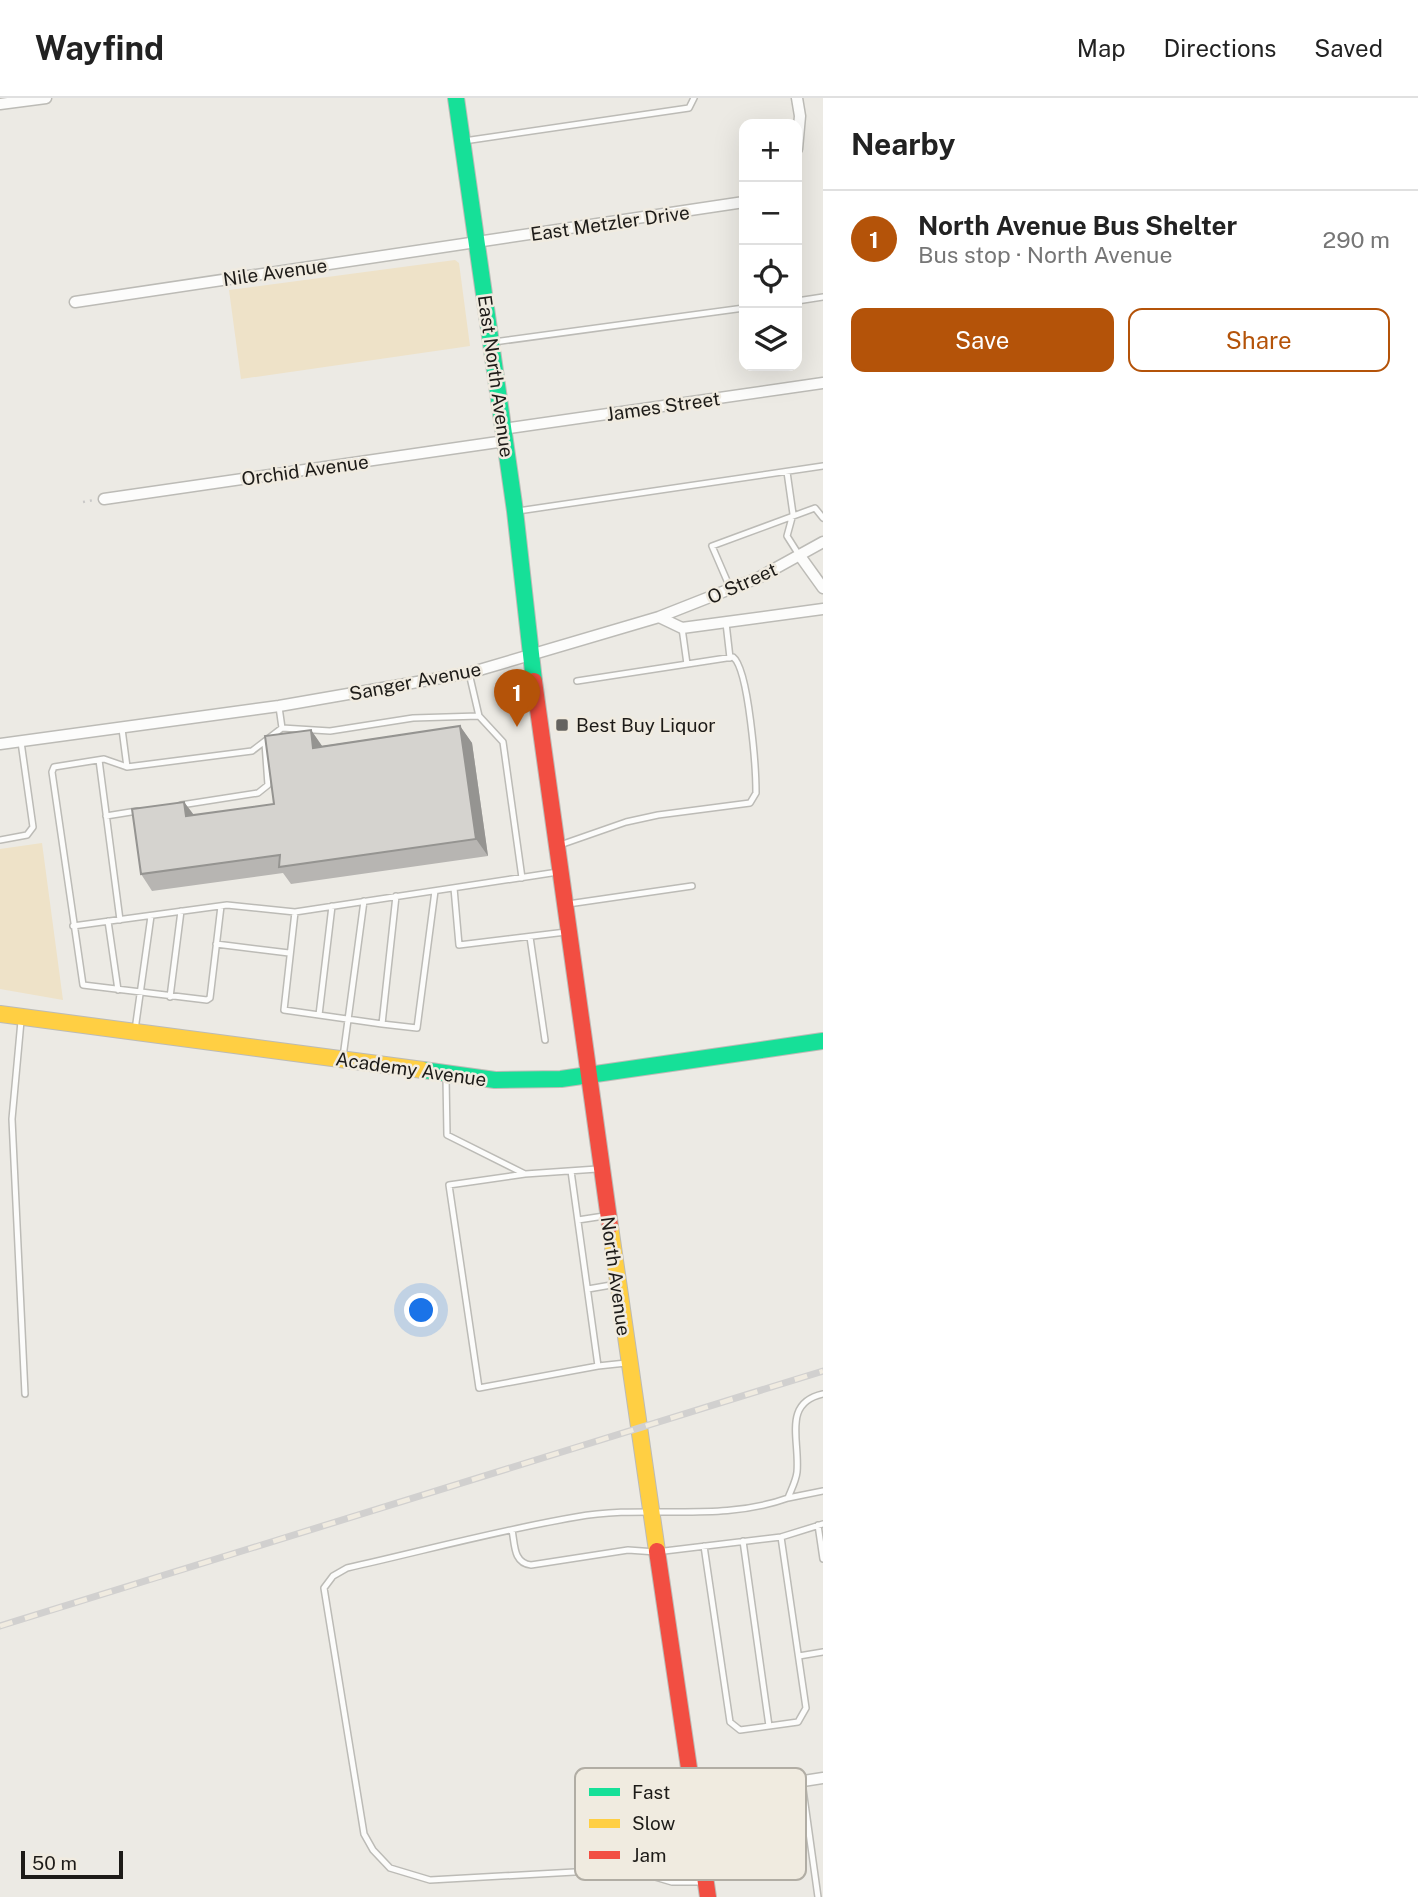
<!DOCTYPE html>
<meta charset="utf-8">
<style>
:root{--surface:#fff;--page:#f2f2f2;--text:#222;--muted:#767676;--line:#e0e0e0;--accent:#b45309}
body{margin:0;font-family:"Public Sans",sans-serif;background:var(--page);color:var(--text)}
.controls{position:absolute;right:21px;top:21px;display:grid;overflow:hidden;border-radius:14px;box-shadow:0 7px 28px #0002}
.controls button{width:63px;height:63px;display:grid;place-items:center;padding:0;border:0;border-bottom:2px solid var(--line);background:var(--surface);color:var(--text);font:35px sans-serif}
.scale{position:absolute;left:21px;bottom:18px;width:102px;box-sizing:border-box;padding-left:7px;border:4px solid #1d1b18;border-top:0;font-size:19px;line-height:24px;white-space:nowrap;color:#1d1b18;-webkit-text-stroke:5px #f0ebe0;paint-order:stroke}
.you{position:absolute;left:422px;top:1213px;width:24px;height:24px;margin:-18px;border:5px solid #fff;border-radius:50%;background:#1a73e8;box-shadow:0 0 0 10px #1a73e833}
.badge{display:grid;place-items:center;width:46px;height:46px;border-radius:50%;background:var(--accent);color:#fff;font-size:23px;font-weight:700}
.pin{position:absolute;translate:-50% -58px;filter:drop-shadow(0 2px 4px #0008)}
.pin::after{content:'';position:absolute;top:37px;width:24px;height:21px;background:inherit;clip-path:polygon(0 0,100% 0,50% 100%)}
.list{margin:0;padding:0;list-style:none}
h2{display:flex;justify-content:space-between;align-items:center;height:91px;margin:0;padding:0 28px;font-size:30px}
h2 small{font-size:23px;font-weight:400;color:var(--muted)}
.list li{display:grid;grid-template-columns:46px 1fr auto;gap:21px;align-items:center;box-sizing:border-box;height:98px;padding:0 28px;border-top:2px solid var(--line)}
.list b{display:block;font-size:26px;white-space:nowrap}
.list p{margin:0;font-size:23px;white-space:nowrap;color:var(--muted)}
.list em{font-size:23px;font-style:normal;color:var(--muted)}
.actions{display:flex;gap:14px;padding:21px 28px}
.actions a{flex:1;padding:16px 0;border:2px solid var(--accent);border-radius:14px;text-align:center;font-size:24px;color:var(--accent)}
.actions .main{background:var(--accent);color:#fff}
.icon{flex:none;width:38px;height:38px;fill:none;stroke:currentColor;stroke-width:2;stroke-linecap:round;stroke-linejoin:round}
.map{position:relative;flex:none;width:823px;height:1799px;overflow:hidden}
header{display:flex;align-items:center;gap:42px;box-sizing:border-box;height:98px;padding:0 35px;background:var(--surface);border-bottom:2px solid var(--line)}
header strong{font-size:33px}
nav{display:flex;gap:38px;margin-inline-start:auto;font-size:24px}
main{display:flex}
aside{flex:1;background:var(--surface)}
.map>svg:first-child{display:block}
.green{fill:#eee2c8}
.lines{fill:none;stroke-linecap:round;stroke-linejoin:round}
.lane-casing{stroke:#bcbbb6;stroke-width:8}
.street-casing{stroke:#bcbbb6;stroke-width:13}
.fast-casing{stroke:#bcbbb6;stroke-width:18}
.slow-casing{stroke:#bcbbb6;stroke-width:18}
.jam-casing{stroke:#bcbbb6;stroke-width:18}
.path{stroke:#cac9c8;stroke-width:2.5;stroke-dasharray:2 5;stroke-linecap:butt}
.lane{stroke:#fcfcfb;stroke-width:5}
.street{stroke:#fcfcfb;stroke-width:10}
.fast{stroke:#16e098;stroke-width:16}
.slow{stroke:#ffcf43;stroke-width:16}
.jam{stroke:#f24e42;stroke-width:16}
.rail-casing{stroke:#d1d0cf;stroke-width:7}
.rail{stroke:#f0ebe0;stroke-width:4.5;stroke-dasharray:13;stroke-linecap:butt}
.wall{fill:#b7b5b2}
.shaded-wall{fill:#959491}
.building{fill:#d5d3cf;stroke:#959491;stroke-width:2}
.poi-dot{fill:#65635f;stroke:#f0ebe0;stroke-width:2.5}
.labels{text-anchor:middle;stroke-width:5;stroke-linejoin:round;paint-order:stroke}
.street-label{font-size:19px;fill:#1d1b18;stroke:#f0ebe0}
.poi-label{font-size:19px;fill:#1d1b18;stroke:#f0ebe0;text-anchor:start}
.key{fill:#f0ebe0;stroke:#b1ada4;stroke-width:2}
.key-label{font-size:19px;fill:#1d1b18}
</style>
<header>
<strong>Wayfind</strong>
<nav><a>Map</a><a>Directions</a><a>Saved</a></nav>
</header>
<main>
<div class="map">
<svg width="823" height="1799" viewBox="0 0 823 1799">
<rect width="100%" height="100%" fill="#eceae4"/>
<!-- green -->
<path class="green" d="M455 162 459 165 470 248 241 281 229 192Z
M42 745 63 902 0 891V751Z"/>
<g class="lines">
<!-- lane casing -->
<g class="lane-casing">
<path id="lane" d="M464 43 689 10 694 0
M797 203 823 199
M494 244 744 210
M787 374 793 416 787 438 799 457
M518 413 823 368
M731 492 712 448 815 410 823 420
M726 525 730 560
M682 530 687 566
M469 575 479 618 503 644 522 780
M279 609 282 630
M122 631 127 669
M99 662 120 822
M181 707 258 695 268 687 265 645
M106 718 137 713
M0 742 27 737 33 729 21 644
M560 747 626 724 658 717 750 705 756 695C756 672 749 571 733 559L577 583
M454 790 459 847 566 834
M396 798 382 926 417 930 435 793
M568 806 692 788
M221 808 210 900 207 902 83 887 52 674 54 669 104 661 127 669 252 653 282 630 330 633 413 620 479 618
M295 814 284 912 382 926
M108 823 118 892
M73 828 227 807 295 814 558 774
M530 839 545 942
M216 846 289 855
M170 899 181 813
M319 917 332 808
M21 923 12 1021 25 1296
M135 932 151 818
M343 959 364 803
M446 979 447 1037 525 1076 597 1071
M525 1076 449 1087 479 1290 598 1268 571 1073
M578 1122 604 1118
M588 1191 617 1186
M598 1268 626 1265
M788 1400 823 1393
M818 1427 823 1461
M512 1432C515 1446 513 1465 531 1467L628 1452 656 1454 781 1439 823 1426
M743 1443 769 1628
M704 1448 730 1624 740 1632 798 1624 806 1610 781 1439
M799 1558 823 1554
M802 1684 818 1799
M703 1784H672L628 1771 430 1782 390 1770 373 1752 364 1736 324 1490 333 1478 347 1470C423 1453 499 1432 576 1419 647 1406 719 1425 788 1400 791 1392 796 1383 797 1374 800 1342 782 1305 823 1296"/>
</g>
<!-- street casing -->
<g class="street-casing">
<path id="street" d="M0 6 46 0
M797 51 800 18 797 0
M75 204 744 104
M503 331 823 285
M104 401 505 343
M800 458 823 490
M659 519 682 530 823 511
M0 646 279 608 469 575 659 519 758 480 823 444
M694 1700 823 1680"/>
</g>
<!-- fast casing -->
<g class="fast-casing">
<path id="fast" d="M456 0 515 413 534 583
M423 972 495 982 561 981 823 943"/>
</g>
<!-- slow casing -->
<g class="slow-casing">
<path id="slow" d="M0 916 423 972
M610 1128 657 1453"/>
</g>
<!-- jam casing -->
<g class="jam-casing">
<path id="jam" d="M534 583 610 1128
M657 1453 708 1799"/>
</g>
<!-- path -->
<path class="path" d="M83 404 94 402"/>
<!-- lane -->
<use href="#lane" class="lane"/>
<!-- street -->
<use href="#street" class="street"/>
<!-- fast -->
<use href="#fast" class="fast"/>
<!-- slow -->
<use href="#slow" class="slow"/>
<!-- jam -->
<use href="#jam" class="jam"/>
<!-- rail casing -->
<g class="rail-casing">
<path id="rail" d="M0 1528 823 1273"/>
</g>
<!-- rail -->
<use href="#rail" class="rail"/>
</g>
<!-- wall -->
<path class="wall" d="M460 628 472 645 488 758 291 786 283 775 152 793 141 776 184 704 194 717 274 706 311 632 322 648Z"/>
<!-- shaded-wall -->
<path class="shaded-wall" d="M460 628 472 645 488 758 476 741Z
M311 632 322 648 313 650Z
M184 704 196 720 186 718Z"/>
<!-- building -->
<path class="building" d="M460 628 476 741 279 769 280 757 141 776 132 711 184 704 186 718 274 706 265 638 311 632 313 650Z"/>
<!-- markers -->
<rect class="poi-dot" x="555" y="620" width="14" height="14" rx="3.5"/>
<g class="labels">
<!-- street labels -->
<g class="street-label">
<text transform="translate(610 125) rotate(-8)" y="7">East Metzler Drive</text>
<text transform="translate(275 174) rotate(-8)" y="7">Nile Avenue</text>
<text transform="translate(496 278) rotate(82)" y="7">East North Avenue</text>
<text transform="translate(663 308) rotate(-8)" y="7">James Street</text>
<text transform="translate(305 372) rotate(-8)" y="7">Orchid Avenue</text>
<text transform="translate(742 485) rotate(-24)" y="7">O Street</text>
<text transform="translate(415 583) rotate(-11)" y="7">Sanger Avenue</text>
<text transform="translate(411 971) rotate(8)" y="7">Academy Avenue</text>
<text transform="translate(616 1178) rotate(82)" y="7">North Avenue</text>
</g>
<!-- poi labels -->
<g class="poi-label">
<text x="576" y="634">Best Buy Liquor</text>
</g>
</g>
<!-- legend -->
<rect x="575" y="1670" width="231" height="112" rx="10" class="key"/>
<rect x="589" y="1690" width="31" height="8" fill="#16e098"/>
<rect x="589" y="1721" width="31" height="9" fill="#ffcf43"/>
<rect x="589" y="1753" width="31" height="8" fill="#f24e42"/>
<g class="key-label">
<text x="632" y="1701">Fast</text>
<text x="632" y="1732">Slow</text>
<text x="632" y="1764">Jam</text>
</g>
</svg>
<div class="controls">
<button>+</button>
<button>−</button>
<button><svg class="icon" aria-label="locate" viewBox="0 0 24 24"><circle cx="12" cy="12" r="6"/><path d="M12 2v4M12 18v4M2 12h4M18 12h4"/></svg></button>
<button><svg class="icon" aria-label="layers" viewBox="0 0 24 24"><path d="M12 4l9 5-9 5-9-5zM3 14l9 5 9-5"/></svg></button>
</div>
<div class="scale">50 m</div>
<div class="you"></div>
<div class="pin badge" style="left:517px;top:629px">1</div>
</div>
<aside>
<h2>Nearby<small></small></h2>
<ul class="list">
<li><span class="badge">1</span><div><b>North Avenue Bus Shelter</b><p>Bus stop · North Avenue</p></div><em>290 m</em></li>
</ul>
<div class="actions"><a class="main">Save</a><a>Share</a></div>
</aside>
</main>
